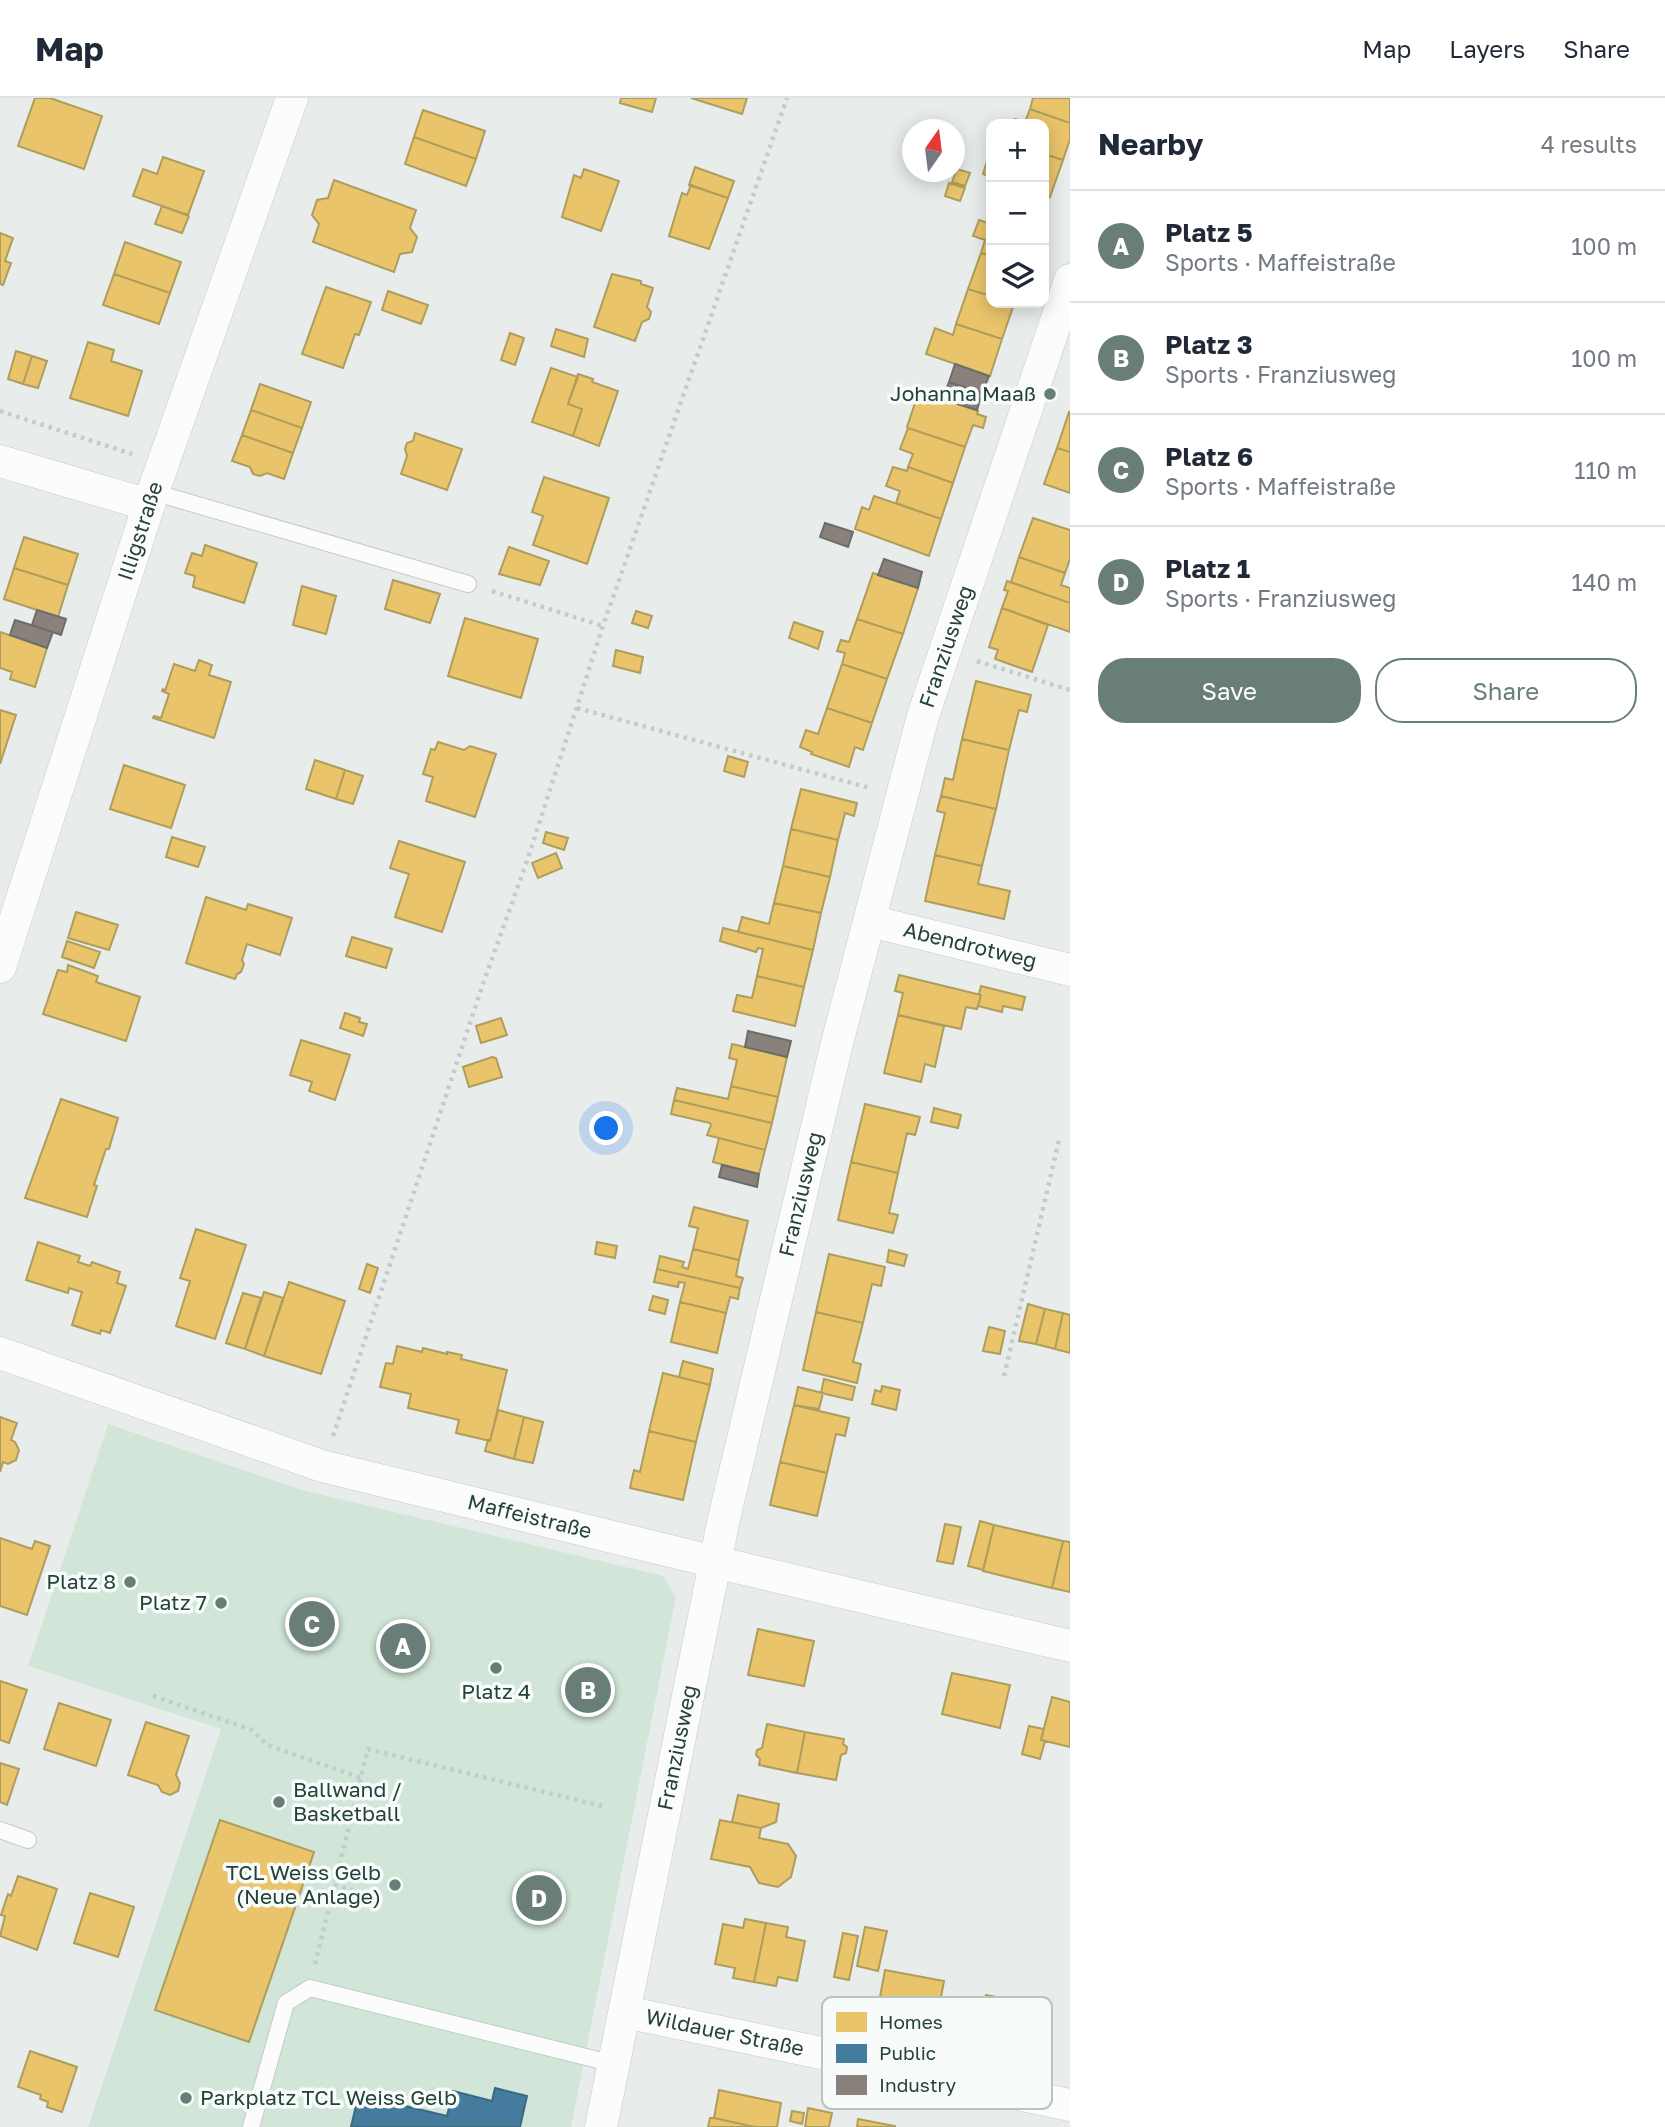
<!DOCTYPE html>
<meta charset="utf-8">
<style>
:root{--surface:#fff;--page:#f2f2f3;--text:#1f2937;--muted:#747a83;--line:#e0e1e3;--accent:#697e78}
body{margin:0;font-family:"Golos Text",sans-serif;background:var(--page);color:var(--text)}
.controls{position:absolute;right:21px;top:21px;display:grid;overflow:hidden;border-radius:14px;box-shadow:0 4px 18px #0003}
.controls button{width:63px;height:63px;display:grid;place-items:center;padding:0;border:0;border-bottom:2px solid var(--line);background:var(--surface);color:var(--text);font:35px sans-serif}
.compass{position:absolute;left:902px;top:21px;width:63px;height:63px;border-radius:50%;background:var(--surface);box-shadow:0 4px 18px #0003;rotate:14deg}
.you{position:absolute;left:607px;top:1031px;width:24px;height:24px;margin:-18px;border:5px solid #fff;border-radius:50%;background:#1a73e8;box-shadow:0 0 0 10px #1a73e833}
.badge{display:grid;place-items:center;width:46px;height:46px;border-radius:50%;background:var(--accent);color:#fff;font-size:23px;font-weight:700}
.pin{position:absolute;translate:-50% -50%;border:4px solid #fff;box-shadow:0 2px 7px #0006}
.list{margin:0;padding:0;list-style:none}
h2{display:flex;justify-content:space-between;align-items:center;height:91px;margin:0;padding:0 28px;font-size:30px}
h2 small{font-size:23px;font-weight:400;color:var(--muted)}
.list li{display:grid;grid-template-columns:46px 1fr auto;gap:21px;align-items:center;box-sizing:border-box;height:112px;padding:0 28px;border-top:2px solid var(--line)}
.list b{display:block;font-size:26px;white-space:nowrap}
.list p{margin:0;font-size:23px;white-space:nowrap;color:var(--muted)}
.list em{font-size:23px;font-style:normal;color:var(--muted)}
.actions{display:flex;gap:14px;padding:21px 28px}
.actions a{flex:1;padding:16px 0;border:2px solid var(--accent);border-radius:28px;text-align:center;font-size:24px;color:var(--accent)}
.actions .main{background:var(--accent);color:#fff}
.icon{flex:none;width:38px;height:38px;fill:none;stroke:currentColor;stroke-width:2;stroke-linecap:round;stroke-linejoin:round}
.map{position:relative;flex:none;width:1070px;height:2029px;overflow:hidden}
header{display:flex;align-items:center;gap:42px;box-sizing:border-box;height:98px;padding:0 35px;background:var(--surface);border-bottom:2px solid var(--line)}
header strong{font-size:33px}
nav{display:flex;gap:38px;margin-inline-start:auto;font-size:24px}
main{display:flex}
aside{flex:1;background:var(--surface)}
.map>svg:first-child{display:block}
.green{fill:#d1e6d8}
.homes{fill:#e9c46a;stroke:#ae9d5c;stroke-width:2}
.public{fill:#457b9d;stroke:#3b6a7f;stroke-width:2}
.industry{fill:#8a817c;stroke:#6b6e68;stroke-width:2}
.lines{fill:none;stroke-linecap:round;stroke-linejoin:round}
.service-casing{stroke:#c5cac8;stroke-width:18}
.minor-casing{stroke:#c5cac8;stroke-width:33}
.path{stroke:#c3ccca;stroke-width:4.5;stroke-dasharray:3.5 5;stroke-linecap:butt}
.service{stroke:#fcfcfc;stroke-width:16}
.minor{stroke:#fcfcfc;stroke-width:32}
.poi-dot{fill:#697e78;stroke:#f7fbf9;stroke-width:2.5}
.labels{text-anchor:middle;stroke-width:7;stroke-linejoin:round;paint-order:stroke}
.poi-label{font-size:21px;fill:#24423a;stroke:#f7fbf9;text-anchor:end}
.street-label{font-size:21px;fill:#24423a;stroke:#f7fbf9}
.key{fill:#f7fbf9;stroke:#b8c4c0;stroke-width:2}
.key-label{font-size:19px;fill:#24423a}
</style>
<header>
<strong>Map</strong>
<nav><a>Map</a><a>Layers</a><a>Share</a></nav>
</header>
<main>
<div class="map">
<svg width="1070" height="2029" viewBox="0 0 1070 2029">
<rect width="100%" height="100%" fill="#e8edeb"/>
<!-- green -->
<path class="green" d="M108 1326 302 1392 663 1478 676 1499 571 2029H88L221 1631 28 1568Z"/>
<!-- homes -->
<path class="homes" d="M35 0H50L102 18 84 71 18 48Z
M621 0H656L652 14 620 5Z
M691 0H747L742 16Z
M1033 0H1070V25L1030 11Z
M1030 11 1070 25V41L1063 62 1044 56V26H1013L1015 21 1025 24Z
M423 12 485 33 476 61 414 39Z
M414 39 476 61 466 88 405 66Z
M991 51V79L983 76Z
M1044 56 1063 62 1050 99 1044 97Z
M163 59 204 73 188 117 133 98 143 71 157 76Z
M695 69 734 83 728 100 689 87Z
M584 71 619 83 601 133 562 119 574 77 581 80Z
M957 71 970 75 965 88 952 84Z
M334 82 416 112 410 130 417 139 412 154 400 156 394 174 313 144 319 126 312 117 317 102 328 100Z
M949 85 965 90 960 103 945 98Z
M691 87 728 100 709 151 669 138 682 95 687 97Z
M162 108 189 118 182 135 155 126Z
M979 122 991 126V124V158L981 155 985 142 973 138Z
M0 135 13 140 5 163 11 165 3 187 0 186Z
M125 144 181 164 170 195 114 176Z
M981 155 991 158V198L968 191Z
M114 176 170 195 159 226 103 207Z
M612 176 641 183V186L653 190 647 209 651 214 649 221 642 224 635 243 594 229Z
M326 189 371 204 359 237 355 236 343 270 302 256Z
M968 191 991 198V205L1014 206 1002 241 956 226Z
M388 193 428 207 421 226 382 212Z
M956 226 1002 241 990 278 926 256 935 230 953 237Z
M556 231 588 241 584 259 551 248Z
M510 235 524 240 515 267 501 262Z
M88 244 114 252 111 263 142 273 128 318 70 300Z
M16 253 32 258 23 286 8 281Z
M32 258 47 263 38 290 23 286Z
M551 270 578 279 568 306 582 311 573 338 532 324Z
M578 276 593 281 592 284 618 293 599 348 573 338 582 311 568 306Z
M260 286 311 304 302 330 251 312Z
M919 293 978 313 977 316 986 319 983 330 973 327 965 349 908 330 907 329Z
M251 312 302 330 293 355 242 337Z
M1069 314H1070V354L1057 350Z
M908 330 965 349 953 385 908 369 913 356 900 351Z
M415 335 462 351 447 392 401 376 407 358 405 351 407 345 413 343Z
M242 337 293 355 284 381 267 375 260 378 253 376 250 369 232 363Z
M1057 350 1070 354V395L1044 386Z
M893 369 907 373 908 369 953 385 941 421 896 405 900 393 886 388Z
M544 379 609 400 587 466 533 447 543 418 532 414Z
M874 398 941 421 929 458 855 431 862 409 869 412Z
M1033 420 1070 432V461L1065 475 1019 459Z
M24 439 78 456 68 487 14 470Z
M205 447 257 465 244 505 193 489 195 478 185 475 192 455 202 458Z
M509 449 549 463 540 487 499 476Z
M1019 459 1065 475 1061 487 1070 490V505L1011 484Z
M14 470 68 487 58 519 4 501Z
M873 475 918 490 903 536 857 521Z
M393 482 440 496 430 525 385 511Z
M1007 483 1070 505V534L1002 510 1008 493 1004 492Z
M302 488 336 498 326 536 293 527Z
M1002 510 1048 527 1032 574 995 561 998 552 989 549Z
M636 513 652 518 648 530 632 525Z
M465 520 538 541 521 600 448 578Z
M857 521 903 536 887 581 842 566 845 555 837 553 841 542 849 544Z
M794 524 823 534 818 551 789 540Z
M0 534 47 550 35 589 10 581 12 574 0 570Z
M616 552 643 559 640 575 613 568Z
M199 562 212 567 209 577 231 584 214 640 153 620 154 618 161 620 169 596 162 593 163 591 165 593 174 566 195 573Z
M842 566 887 581 872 625 827 610Z
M976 583 1031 597 1027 614 1019 612 1009 652 962 641Z
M827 610 872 625 863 652 855 649 849 669 811 656 812 654 800 649 806 632 818 636Z
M0 612 16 617 0 666Z
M962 641 1009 652 996 711 941 698 945 680 953 682Z
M438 644 464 652 470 648 496 656 475 719 426 703 433 679 423 676 431 651 435 652Z
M728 658 748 664 744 679 724 673Z
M315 662 345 672 336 701 306 691Z
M124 667 185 687 171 730 110 711Z
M345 672 363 678 353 706 336 701Z
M801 691 857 705 854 718 845 715 838 742 791 731Z
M941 698 996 711 982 768 935 757 945 715 937 713Z
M791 731 838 742 830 779 783 768Z
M546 734 568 740 564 752 543 745Z
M172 739 205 749 198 769 166 759Z
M399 743 465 764 442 834 395 819 409 776 390 770Z
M556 755 562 770 538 780 532 765Z
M935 757 982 768 978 786 1010 793 1004 821 925 803Z
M783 768 830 779 821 815 774 805Z
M206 799 246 812 248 806 292 820 280 857 247 846 242 862 244 866 241 874 237 876 235 881 186 865Z
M774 805 821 815 813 852 738 834 742 819 769 826Z
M76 814 118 827 109 852 68 840Z
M723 830 813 852 804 889 757 878 763 851 758 850 756 854 720 843Z
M352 839 392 851 386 870 346 858Z
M67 843 100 854 94 870 62 859Z
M68 867 98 878 96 884 140 899 126 943 43 916 58 872 67 874Z
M899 877 981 897 977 911 966 909 961 931 898 917 903 895 895 893Z
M757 878 804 889 795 928 733 913 737 897 752 900Z
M981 888 1025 899 1022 912 1003 908 1002 914 978 908 981 897 979 896Z
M345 915 360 920 359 924 367 926 363 938 340 930Z
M898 917 944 928 935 969 925 966 921 984 884 975Z
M501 920 507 937 481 945 476 928Z
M301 942 350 957 335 1002 309 993 312 984 290 977Z
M732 946 787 959 778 999 731 988 737 962 729 960Z
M492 959 496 960 502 979 469 989 463 969Z
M731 988 778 999 772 1025 674 1002 677 990 728 1001Z
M61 1001 118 1020 109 1051H106L94 1087 97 1088 87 1119 25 1100Z
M674 1002 772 1025 765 1052 707 1037 711 1027 710 1025 671 1016Z
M865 1006 920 1019 915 1037 907 1035 898 1075 851 1064Z
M934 1010 961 1017 958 1030 931 1024Z
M719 1040 765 1052 759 1076 713 1064Z
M851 1064 898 1075 889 1115 898 1117 893 1135 838 1122Z
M694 1109 748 1123 739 1162 693 1151 698 1130 689 1128Z
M196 1131 246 1147 215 1241 176 1228 190 1183 180 1180Z
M38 1144 80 1158 78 1164 90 1168 92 1164 120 1174 117 1185 126 1188 110 1235 101 1232 100 1236 72 1227 82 1194 69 1190 68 1195 26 1182Z
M597 1144 617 1148 615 1160 595 1156Z
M693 1151 739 1162 736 1178 743 1180 740 1190 657 1171 660 1158 684 1164 682 1169 688 1171Z
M889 1152 907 1157 904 1168 887 1164Z
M829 1156 885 1169 881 1188 872 1186 863 1225 816 1214Z
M367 1166 378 1170 370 1195 359 1191Z
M657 1171 740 1190 738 1201 730 1199 726 1215 680 1204 685 1185 679 1184 678 1189 654 1184Z
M289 1184 345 1203 321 1276 264 1258Z
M264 1194 283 1200 264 1258 245 1251Z
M243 1195 261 1200 245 1251 226 1245Z
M653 1198 668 1202 665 1216 649 1212Z
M680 1204 726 1215 717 1255 671 1244Z
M1028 1206 1045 1211 1036 1246 1019 1243Z
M1045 1211 1063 1215 1055 1251 1036 1246Z
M816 1214 863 1225 853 1264 861 1266 857 1285 803 1272Z
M1063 1215 1070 1217V1255L1055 1251Z
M989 1229 1005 1233 1000 1256 983 1253Z
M397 1248 422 1254 423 1250 447 1256V1254L462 1257 461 1261 507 1272 490 1343 456 1335 459 1322 408 1310 411 1296 380 1289 386 1265 393 1266Z
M683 1263 713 1271 710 1287 679 1279Z
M663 1275 710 1287 696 1344 649 1333Z
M824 1281 855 1289 852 1302 821 1295Z
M882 1288 900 1292 896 1312 872 1306 875 1292 881 1294Z
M798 1289 823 1295 819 1311 794 1307Z
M794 1307 849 1320 845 1338 836 1336 827 1375 780 1364Z
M498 1312 524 1319 514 1361 485 1353 488 1342 490 1343Z
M0 1319 17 1325 11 1342 15 1344 19 1352 16 1362 8 1366 3 1364 0 1374Z
M524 1319 543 1324 533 1365 514 1361Z
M649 1333 696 1344 683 1402 630 1390 634 1372 640 1374Z
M780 1364 827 1375 817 1418 770 1407Z
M980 1423 994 1427 983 1472 968 1468Z
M945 1426 961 1429 953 1466 937 1463Z
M994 1427 1063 1443 1052 1490 983 1473Z
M0 1440 32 1451 35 1443 50 1448 27 1517 0 1508Z
M1063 1443 1070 1444V1494L1052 1490Z
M758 1531 814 1543 804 1588 748 1577Z
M952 1575 1010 1587 1000 1630 942 1616Z
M0 1583 27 1592 9 1645 0 1642Z
M1052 1599 1070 1604V1649L1041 1642Z
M59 1605 111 1622 96 1668 44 1651Z
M146 1624 189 1638 176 1677 180 1685 178 1693 170 1697 162 1694 158 1687 128 1677Z
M767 1626 805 1634 797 1675 759 1667 760 1661 756 1657 757 1652 762 1650Z
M1029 1628 1044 1631 1041 1642 1045 1643 1040 1661 1022 1656Z
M805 1634 844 1641 843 1646 847 1649 846 1655 841 1657 836 1682 797 1675Z
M0 1665 19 1671 7 1707 0 1704Z
M738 1697 779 1706 776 1724 761 1730 732 1724Z
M220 1722 314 1754 249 1944 155 1912Z
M720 1722 761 1730 759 1740 788 1746 796 1758 791 1779 778 1789 759 1785 750 1769 711 1761Z
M18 1778 57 1791 37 1852 0 1838 5 1818 1 1817 8 1796 11 1798Z
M90 1795 134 1809 118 1859 74 1845Z
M745 1821 766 1825 754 1884 733 1880 735 1870 715 1866 723 1826 743 1830Z
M766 1825 788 1829 786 1839 805 1843 797 1883 778 1879 776 1888 754 1884Z
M865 1829 887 1833 878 1873 857 1868Z
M843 1835 858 1838 849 1882 834 1879Z
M885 1872 944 1883 936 1926 877 1915Z
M986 1897 1045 1908 1037 1947 977 1935Z
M30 1953 77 1969 62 2014 47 2009 48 2004 40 2001 41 1997 18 1989Z
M719 1992 781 2005 777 2029H755L714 2020Z
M808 2010 832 2015 829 2029H805Z
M792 2013 804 2015 802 2026 790 2023Z
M710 2020H714L755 2029H708Z
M858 2021 895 2028V2029H857Z"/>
<!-- public -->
<path class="public" d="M495 1990 527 1998 520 2029H351L357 2003 370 2006 373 1994 399 2000 397 2006 447 2018 453 1993 492 2003Z"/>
<!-- industry -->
<path class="industry" d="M955 266 989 278 982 295 949 284Z
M949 284 982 295 977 312 942 301Z
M825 425 853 434 848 449 820 439Z
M884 461 922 474 918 490 878 477Z
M37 512 66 521 61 537 32 527Z
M15 522 53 534 47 550 10 537Z
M748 933 791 943 787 959 745 949Z
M722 1067 759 1076 757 1089 719 1079Z"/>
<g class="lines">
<!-- service casing -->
<g class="service-casing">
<path id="service" d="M153 394 468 486
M0 1732 28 1742
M251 2029 286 1905 310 1890 614 1966"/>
</g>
<!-- minor casing -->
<g class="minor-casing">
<g id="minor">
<path d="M0 363 149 407"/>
<path id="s1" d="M870 823 1070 872"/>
<path id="s2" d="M0 869 153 394 292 0"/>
<path id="s3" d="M0 1255 322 1368 715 1464 1070 1548"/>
<path id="s4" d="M625 1914 1070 2007"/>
<path id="s5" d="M601 2029 723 1425 836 949 923 618 1070 182"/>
</g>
</g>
<!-- path -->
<path class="path" d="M0 313 132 356
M492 493 603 528
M977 563 1070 592
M577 610 870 690
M1004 1278 1060 1038
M333 1338 483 886 527 763 603 528 787 0
M153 1598 252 1632 267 1647 361 1680
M334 1787 375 1798
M315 1866 368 1651 602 1708"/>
<!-- service -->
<use href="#service" class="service"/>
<!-- minor -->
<use href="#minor" class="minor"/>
</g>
<!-- markers -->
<g class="poi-dot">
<circle cx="1050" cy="296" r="7"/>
<circle cx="130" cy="1484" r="7"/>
<circle cx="221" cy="1505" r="7"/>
<circle cx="496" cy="1570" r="7"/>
<circle cx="279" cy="1704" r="7"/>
<circle cx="395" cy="1787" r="7"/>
<circle cx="186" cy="2000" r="7"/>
</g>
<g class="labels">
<!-- poi labels -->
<g class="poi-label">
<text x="1036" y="303">Johanna Maaß</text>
<text x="116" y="1491">Platz 8</text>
<text x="207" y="1512">Platz 7</text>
<text x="496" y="1601" text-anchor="middle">Platz 4</text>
<text x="293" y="1699" text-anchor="start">Ballwand /<tspan x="293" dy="24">Basketball</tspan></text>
<text x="381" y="1782">TCL Weiss Gelb<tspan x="381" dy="24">(Neue Anlage)</tspan></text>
<text x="200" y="2007" text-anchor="start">Parkplatz TCL Weiss Gelb</text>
</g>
<!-- street labels -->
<g class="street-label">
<text dy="7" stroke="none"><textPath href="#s2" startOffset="458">Illigstraße</textPath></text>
<text dy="7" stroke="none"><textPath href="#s5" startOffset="1521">Franziusweg</textPath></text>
<text dy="7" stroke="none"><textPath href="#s1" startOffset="103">Abendrotweg</textPath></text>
<text dy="7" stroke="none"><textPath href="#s5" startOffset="954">Franziusweg</textPath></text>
<text dy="7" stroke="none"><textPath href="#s3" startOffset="555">Maffeistraße</textPath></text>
<text dy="7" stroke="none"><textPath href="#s5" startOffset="387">Franziusweg</textPath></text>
<text dy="7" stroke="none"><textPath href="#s4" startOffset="102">Wildauer Straße</textPath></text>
</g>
</g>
<!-- legend -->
<rect x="822" y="1899" width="230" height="112" rx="10" class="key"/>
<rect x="836" y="1914" width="31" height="20" fill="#e9c46a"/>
<rect x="836" y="1946" width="31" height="19" fill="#457b9d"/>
<rect x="836" y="1977" width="31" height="20" fill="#8a817c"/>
<g class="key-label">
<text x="879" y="1931">Homes</text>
<text x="879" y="1962">Public</text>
<text x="879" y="1994">Industry</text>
</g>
</svg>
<div class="controls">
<button>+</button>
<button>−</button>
<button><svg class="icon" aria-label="layers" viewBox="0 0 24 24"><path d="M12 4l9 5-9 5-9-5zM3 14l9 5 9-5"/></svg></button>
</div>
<svg class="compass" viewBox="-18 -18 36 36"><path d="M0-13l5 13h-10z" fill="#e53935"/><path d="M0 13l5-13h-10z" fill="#747a83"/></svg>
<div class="you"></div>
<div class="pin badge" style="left:403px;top:1548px">A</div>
<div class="pin badge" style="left:588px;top:1592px">B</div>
<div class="pin badge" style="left:312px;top:1526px">C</div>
<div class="pin badge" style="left:539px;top:1800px">D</div>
</div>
<aside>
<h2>Nearby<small>4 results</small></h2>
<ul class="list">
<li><span class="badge">A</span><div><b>Platz 5</b><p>Sports · Maffeistraße</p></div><em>100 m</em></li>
<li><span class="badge">B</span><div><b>Platz 3</b><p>Sports · Franziusweg</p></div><em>100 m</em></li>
<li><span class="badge">C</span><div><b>Platz 6</b><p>Sports · Maffeistraße</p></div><em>110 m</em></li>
<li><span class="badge">D</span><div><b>Platz 1</b><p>Sports · Franziusweg</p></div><em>140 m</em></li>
</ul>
<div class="actions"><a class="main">Save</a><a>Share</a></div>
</aside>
</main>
